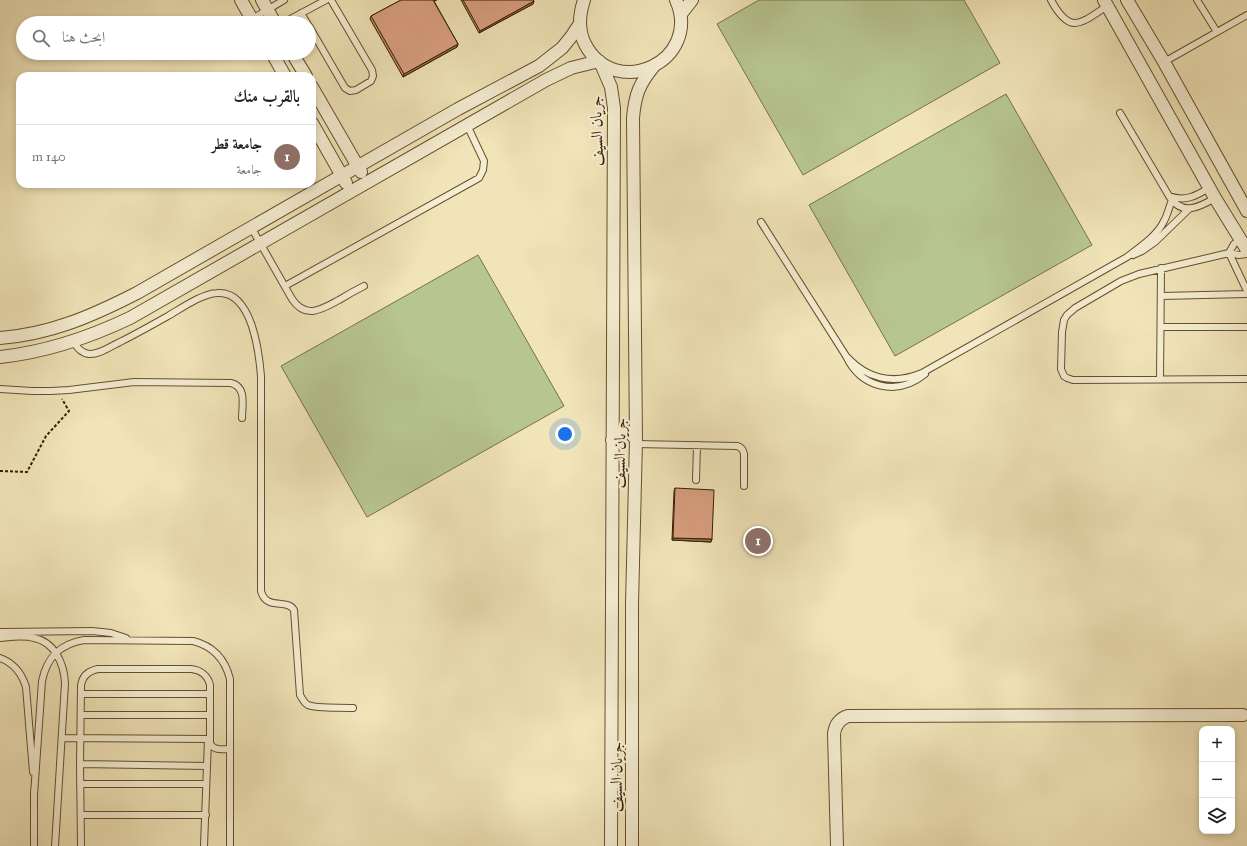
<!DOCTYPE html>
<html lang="ar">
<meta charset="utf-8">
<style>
:root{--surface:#fff;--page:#f2f2f2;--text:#202124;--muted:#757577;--line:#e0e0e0;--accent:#8f2418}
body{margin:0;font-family:"IM FELL Great Primer",Amiri,serif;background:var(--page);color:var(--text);direction:rtl}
.controls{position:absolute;right:12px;bottom:12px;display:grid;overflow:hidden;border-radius:8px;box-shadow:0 2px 6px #0003}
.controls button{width:36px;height:36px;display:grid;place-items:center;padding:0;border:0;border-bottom:1px solid var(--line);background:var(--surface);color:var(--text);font:20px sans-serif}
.you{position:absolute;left:565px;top:434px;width:14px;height:14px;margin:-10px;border:3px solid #fff;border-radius:50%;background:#1a73e8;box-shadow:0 0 0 6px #1a73e833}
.badge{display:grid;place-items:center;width:26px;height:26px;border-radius:50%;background:var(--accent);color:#fff;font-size:13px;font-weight:700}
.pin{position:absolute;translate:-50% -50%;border:2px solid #fff;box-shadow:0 1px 4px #0006}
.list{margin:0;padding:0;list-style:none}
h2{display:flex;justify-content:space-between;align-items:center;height:52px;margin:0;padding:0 16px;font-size:17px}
h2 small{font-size:13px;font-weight:400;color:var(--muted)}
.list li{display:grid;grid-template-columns:26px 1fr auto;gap:12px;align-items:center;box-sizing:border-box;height:64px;padding:0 16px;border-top:1px solid var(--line)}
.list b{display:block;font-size:15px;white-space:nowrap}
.list p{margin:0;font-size:13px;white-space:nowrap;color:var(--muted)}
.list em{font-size:13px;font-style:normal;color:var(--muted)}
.icon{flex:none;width:22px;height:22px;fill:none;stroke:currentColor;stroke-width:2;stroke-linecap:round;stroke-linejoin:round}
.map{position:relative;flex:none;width:1247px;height:846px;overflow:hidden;direction:ltr}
.search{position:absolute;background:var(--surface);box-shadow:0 2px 6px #0003;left:16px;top:16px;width:300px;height:44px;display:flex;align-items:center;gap:10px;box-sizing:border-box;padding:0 14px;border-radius:22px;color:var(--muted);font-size:15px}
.panel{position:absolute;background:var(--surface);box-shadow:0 2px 6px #0003;left:16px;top:72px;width:300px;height:116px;border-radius:12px;direction:rtl}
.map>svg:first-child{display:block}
.green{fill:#b7c590;stroke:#767248}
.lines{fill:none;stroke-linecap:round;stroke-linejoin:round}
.service-casing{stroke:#64502e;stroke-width:8}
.minor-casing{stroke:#64502e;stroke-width:14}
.path{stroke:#351e00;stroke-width:2;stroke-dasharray:3 2;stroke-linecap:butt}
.service{stroke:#f5edd1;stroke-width:6}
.minor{stroke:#f5edd1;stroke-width:12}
.wall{fill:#bb896d;stroke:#351e00}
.shaded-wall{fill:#986f59;stroke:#351e00}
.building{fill:#d99f7f;stroke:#351e00}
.labels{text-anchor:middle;stroke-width:4;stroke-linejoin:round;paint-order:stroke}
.street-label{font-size:16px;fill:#351e00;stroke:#f5edd1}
</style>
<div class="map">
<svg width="1247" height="846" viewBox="0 0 1247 846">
<rect width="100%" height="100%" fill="#f0e4b8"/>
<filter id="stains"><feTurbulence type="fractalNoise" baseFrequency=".005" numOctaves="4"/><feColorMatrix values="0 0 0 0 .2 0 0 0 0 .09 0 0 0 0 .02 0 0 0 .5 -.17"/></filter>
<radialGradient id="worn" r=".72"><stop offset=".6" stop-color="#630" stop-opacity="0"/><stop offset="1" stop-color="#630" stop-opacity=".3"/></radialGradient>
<!-- green -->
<path class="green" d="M759 0H964L1000 63 803 175 717 24Z
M1006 94 1092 245 895 356 809 205Z
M478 255 564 406 367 517 281 366Z"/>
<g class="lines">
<!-- service casing -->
<g class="service-casing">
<path id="service" d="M1051 0C1070 35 1080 24 1107 6
M1197 0 1217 32
M301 13 307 23
M252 19 284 0
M283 23 326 0
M309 26 345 88 350 91 356 90 371 81 373 76 372 70 331 0
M1164 62 1247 15
M1120 113 1169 196C1182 216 1198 208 1215 198
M1169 196C1185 202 1196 196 1209 188
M761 222 846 356C861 388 897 397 925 374
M251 227 292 299C306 320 322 309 339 300 347 295 356 290 364 286
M1240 240 1234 244 1229 253 1239 255 1247 254
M1133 255 1142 251 1155 242 1189 209
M285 286 479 178 483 170 484 161 467 125
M1247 291 1229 253 1139 274 1121 281 1075 308 1067 315 1064 320 1062 332 1061 369 1064 376 1067 378 1073 380 1247 379
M1161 296 1247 294
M1161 327H1247
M73 342C77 347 81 353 89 354 99 355 111 346 120 342 136 334 152 325 168 316 182 308 201 294 217 293 252 290 259 352 261 376V591C266 611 287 598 294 610L300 695C302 698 304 703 308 705 317 709 342 707 353 708
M846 356C867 379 893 385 922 373L1127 257C1140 247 1157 236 1164 221 1168 214 1169 207 1172 200
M1160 379 1161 268
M0 389 32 391H51L69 390 134 382 231 383C247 387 242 405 242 418
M636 444 737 446C741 447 743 449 744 454V486
M696 480 697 445
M0 632 92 631 111 633 126 638
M0 638C11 637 23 635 34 638 55 642 64 664 65 683L55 846
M0 658C14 663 22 674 26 687L33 772
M81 694H210
M81 715H210
M62 738 210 739
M80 764 207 766
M80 784H206
M34 795 42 681C47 657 60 644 84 640L193 641C213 646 225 659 230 679V846
M81 815H206
M34 846V791
M81 846 80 764 81 686C82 676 88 671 98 669H191C201 670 208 676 210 685V744C215 751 223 749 230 749
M204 846 208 740"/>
</g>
<!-- minor casing -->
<g class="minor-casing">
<path id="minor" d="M241 0 254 23
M262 0 275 23
M584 0C579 15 578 30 585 44 615 102 703 61 676 0
M1104 0 1215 198 1247 250
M1127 0 1164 62 1247 211
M681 14 692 0
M272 53 285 76
M292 53 306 76
M601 64 611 87 614 108 611 846
M312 87 361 172
M312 123 346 183
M0 338C51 334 92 316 137 293L458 109 539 66 562 48 571 37 579 25
M0 357C47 352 88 338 130 318L546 80 571 68 599 61
M612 440C620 428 628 428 636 440
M632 846V604L636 440 633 118C635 95 639 84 654 66
M837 846 834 734C835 725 839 719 848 716L1243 715"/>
</g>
<!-- path -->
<path class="path" d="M0 471 27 472 46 436 69 411 62 399"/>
<!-- service -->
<use href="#service" class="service"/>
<!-- minor -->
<use href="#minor" class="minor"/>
</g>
<!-- wall -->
<path class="wall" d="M401 0H437L434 1 458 44 457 47 403 77 370 19 371 16Z
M461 0H533L534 1 533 4 479 33Z
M675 488 712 539 711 542 672 540 674 491Z"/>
<!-- shaded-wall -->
<path class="shaded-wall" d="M534 1 533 4 479 33 480 31Z
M458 44 457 47 403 77 404 74Z
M673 538 712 539 711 542 672 540Z"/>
<!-- building -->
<path class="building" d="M401 0H433L458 44 404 74 371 16Z
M463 0H533L534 1 480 31Z
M675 488 714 490 712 539 673 538Z"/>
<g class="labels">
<!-- street labels -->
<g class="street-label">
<text transform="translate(596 131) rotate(-92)" y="6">جريان السيف</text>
<text transform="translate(619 453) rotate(-89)" y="6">جريان السيف</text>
<text transform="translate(616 777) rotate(-90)" y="6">جريان السيف</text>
</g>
</g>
<rect width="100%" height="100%" filter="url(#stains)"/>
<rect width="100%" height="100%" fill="url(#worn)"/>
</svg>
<div class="controls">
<button>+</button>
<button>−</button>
<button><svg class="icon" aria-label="layers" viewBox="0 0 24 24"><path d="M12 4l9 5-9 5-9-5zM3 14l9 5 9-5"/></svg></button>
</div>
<div class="you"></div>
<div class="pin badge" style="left:758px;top:541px;background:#8d6e63">1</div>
<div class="search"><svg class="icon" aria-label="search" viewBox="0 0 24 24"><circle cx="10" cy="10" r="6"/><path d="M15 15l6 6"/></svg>ابحث هنا</div>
<section class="panel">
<h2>بالقرب منك<small></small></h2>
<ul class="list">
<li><span class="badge" style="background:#8d6e63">1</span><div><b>جامعة قطر</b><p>جامعة</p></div><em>140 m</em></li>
</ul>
</section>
</div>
